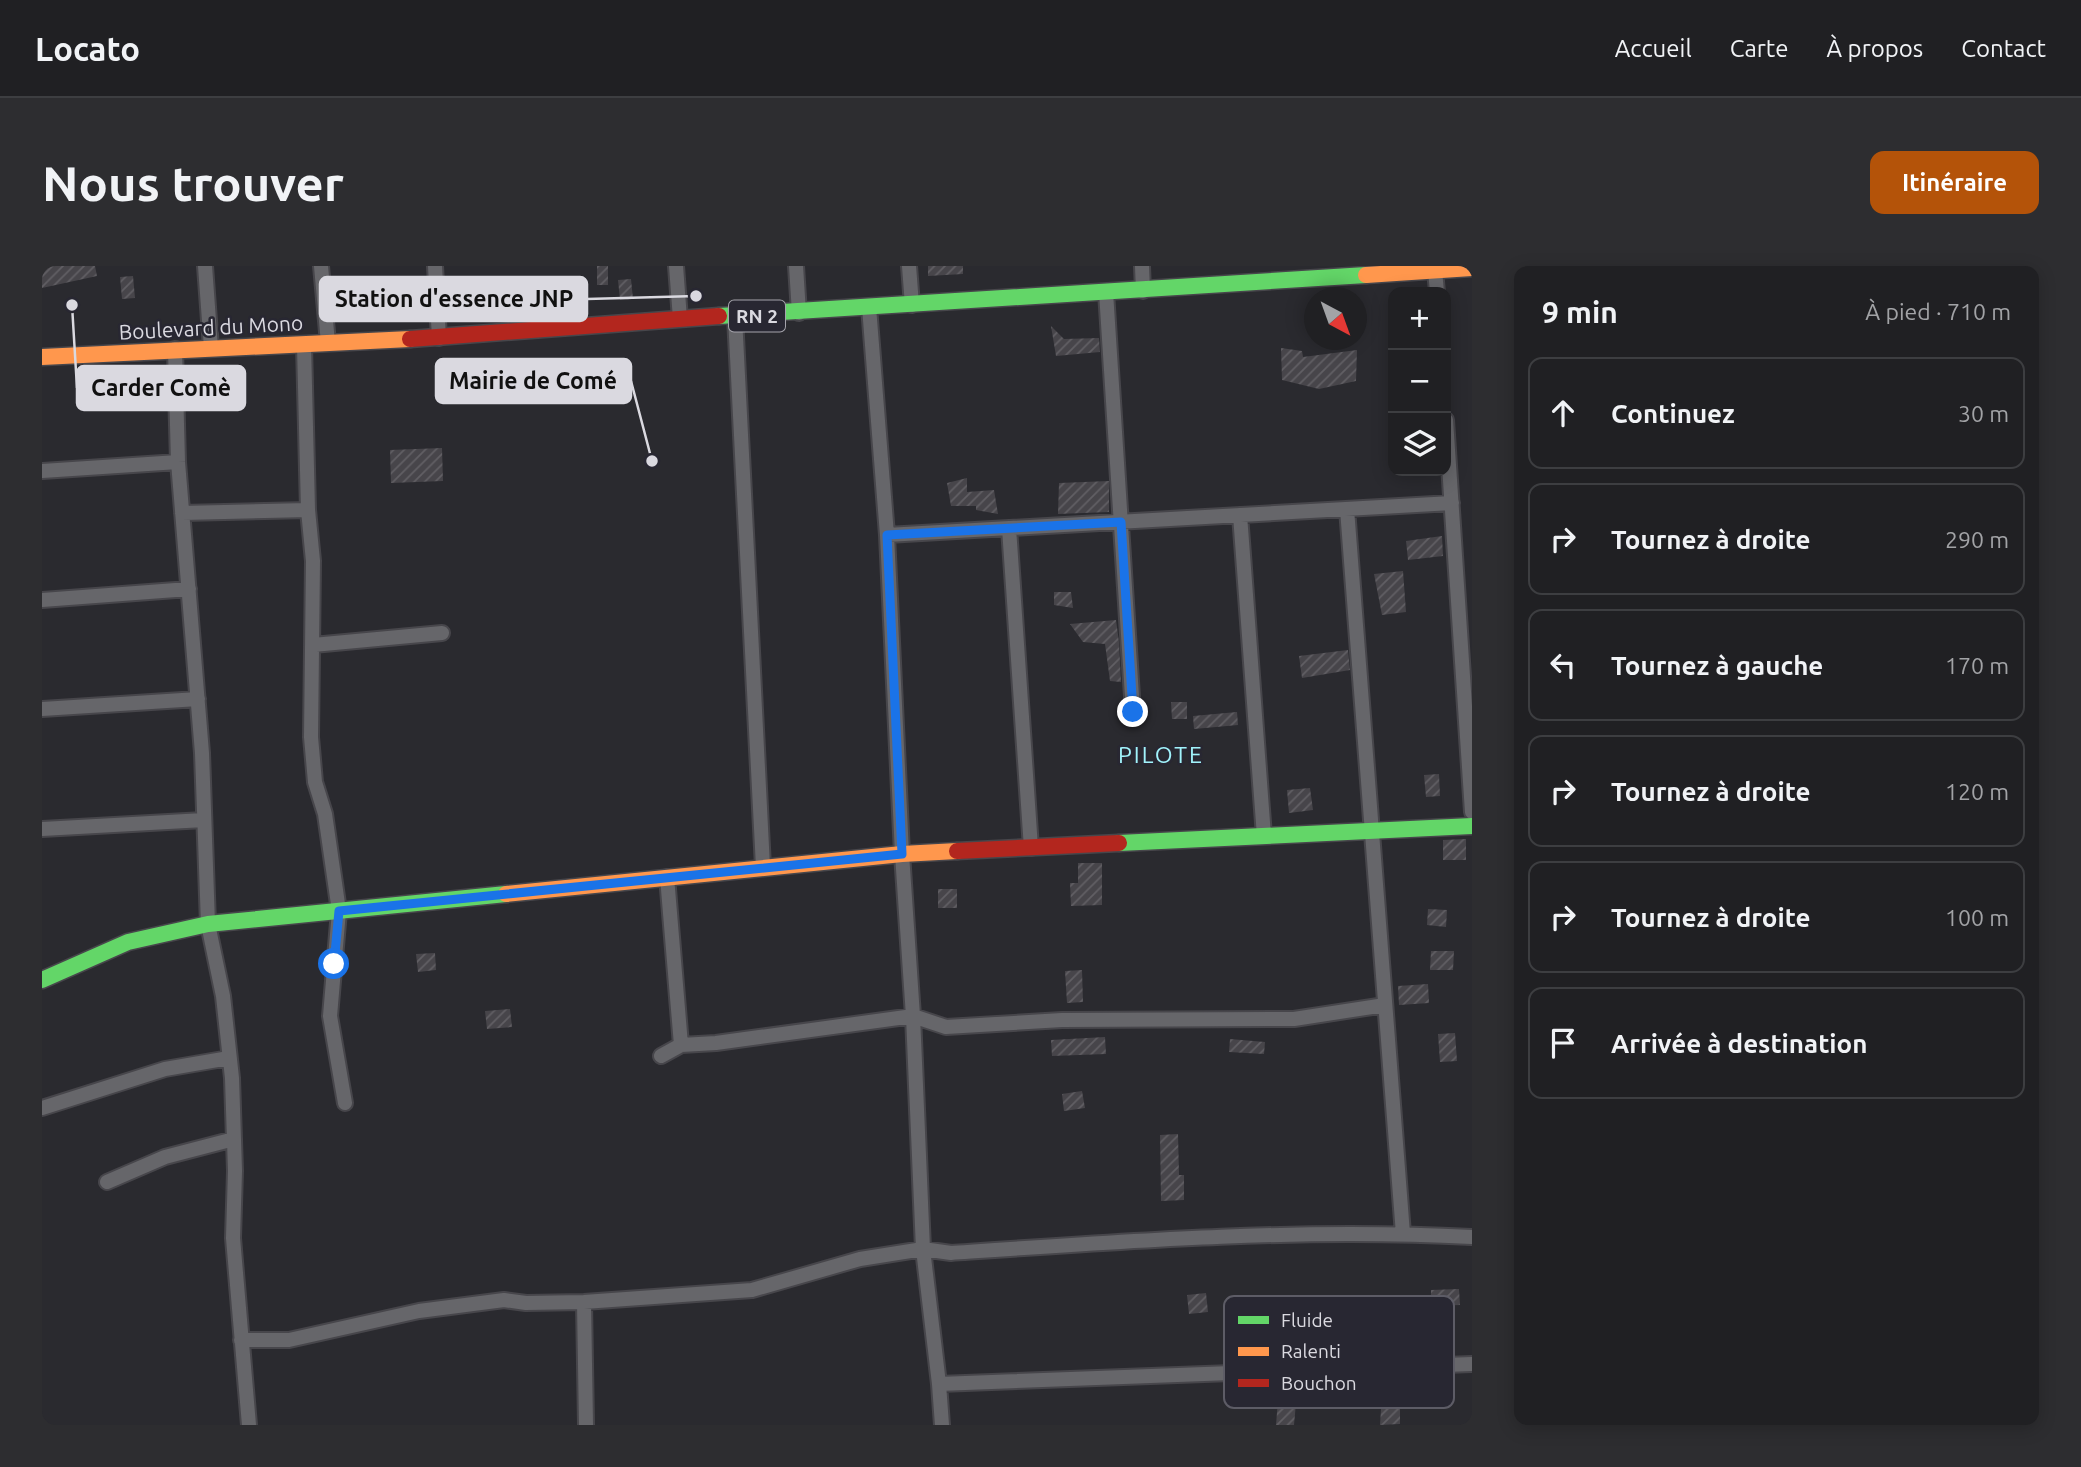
<!DOCTYPE html>
<html lang="fr">
<meta charset="utf-8">
<style>
:root{--surface:#202023;--page:#2d2d30;--text:#f1f3f6;--muted:#a2a3a6;--line:#3d3e41;--accent:#b45309}
body{margin:0;font-family:Ubuntu,sans-serif;background:var(--page);color:var(--text)}
.controls{position:absolute;right:21px;top:21px;display:grid;overflow:hidden;border-radius:14px;box-shadow:0 4px 18px #0003}
.controls button{width:63px;height:63px;display:grid;place-items:center;padding:0;border:0;border-bottom:2px solid var(--line);background:var(--surface);color:var(--text);font:35px sans-serif}
.compass{position:absolute;left:1262px;top:21px;width:63px;height:63px;border-radius:50%;background:var(--surface);box-shadow:0 4px 18px #0003;rotate:139deg}
.stop{position:absolute;width:21px;height:21px;margin:-16px;border:5px solid #1a73e8;border-radius:50%;background:#fff}
.stop.end{background:#1a73e8;border-color:#fff;box-shadow:0 2px 7px #0008}
.list{margin:0;padding:0;list-style:none}
h2{display:flex;justify-content:space-between;align-items:center;height:91px;margin:0;padding:0 28px;font-size:30px}
h2 small{font-size:23px;font-weight:400;color:var(--muted)}
.list li{display:grid;grid-template-columns:46px 1fr auto;gap:21px;align-items:center;box-sizing:border-box;height:112px;margin:0 14px 14px;padding:0 14px;border:2px solid var(--line);border-radius:14px}
.list b{display:block;font-size:26px;white-space:nowrap}
.list em{font-size:23px;font-style:normal;color:var(--muted)}
.icon{flex:none;width:38px;height:38px;fill:none;stroke:currentColor;stroke-width:2;stroke-linecap:round;stroke-linejoin:round}
.map{position:relative;flex:none;width:1430px;height:1159px;overflow:hidden;border-radius:14px}
header{display:flex;align-items:center;gap:42px;box-sizing:border-box;height:98px;padding:0 35px;background:var(--surface);border-bottom:2px solid var(--line)}
header strong{font-size:33px}
nav{display:flex;gap:38px;margin-inline-start:auto;font-size:24px}
.intro{display:flex;align-items:center;justify-content:space-between;box-sizing:border-box;height:168px;padding:0 42px}
h1{margin:0;font-size:49px}
.button{padding:18px 32px;border-radius:14px;background:var(--accent);color:#fff;font-size:24px;font-weight:700}
main{display:flex;gap:42px;padding:0 42px}
aside{flex:1;background:var(--surface);border-radius:14px;box-shadow:0 4px 18px #0003}
.map>svg:first-child{display:block}
.building{fill:url(#building-hatch)}
.lines{fill:none;stroke-linecap:round;stroke-linejoin:round}
.street-casing{stroke:#47464b;stroke-width:18}
.fast-casing{stroke:#47464b;stroke-width:19}
.slow-casing{stroke:#47464b;stroke-width:19}
.jam-casing{stroke:#47464b;stroke-width:19}
.street{stroke:#66666a;stroke-width:14}
.fast{stroke:#63d668;stroke-width:16}
.slow{stroke:#ff974d;stroke-width:16}
.jam{stroke:#b3261e;stroke-width:16}
.route{stroke:#1a73e8;stroke-width:9}
.labels{text-anchor:middle;stroke-width:5;stroke-linejoin:round;paint-order:stroke}
.shield{fill:#282732;stroke:#a5a4ac;stroke-width:2}
.shield-label{font-size:19px;font-weight:bold;fill:#dad9e0}
.street-label{font-size:21px;fill:#dad9e0;stroke:#282732}
.neighbourhood-label{font-size:23px;letter-spacing:2px;fill:#a1f3fb;stroke:#282732}
.key{fill:#282732;stroke:#5d5c66;stroke-width:2}
.key-label{font-size:19px;fill:#dad9e0}
.leader{fill:none;stroke:#dad9e0;stroke-width:2.5}
.callout-dot{fill:#dad9e0;stroke:#282732;stroke-width:2.5}
.callout{fill:#dad9e0;stroke:#dad9e0;stroke-width:2.5}
.callout-label{font-size:23px;text-anchor:middle;font-weight:bold;fill:#111}
</style>
<header>
<strong>Locato</strong>
<nav><a>Accueil</a><a>Carte</a><a>À propos</a><a>Contact</a></nav>
</header>
<div class="intro"><h1>Nous trouver</h1><a class="button">Itinéraire</a></div>
<main>
<div class="map">
<svg width="1430" height="1159" viewBox="0 0 1430 1159">
<defs>
<pattern id="building-hatch" width="6" height="6" patternUnits="userSpaceOnUse" patternTransform="scale(1.75)"><rect width="6" height="6" fill="#47454a"/><path d="M-1 1l2-2M0 6l6-6M5 7l2-2" fill="none" stroke="#615f64"/></pattern>
</defs>
<rect width="100%" height="100%" fill="#2a2a2f"/>
<!-- building -->
<path class="building" d="M0 0H53L55 10 0 22Z
M555 0H566V19H555Z
M886 0H921V8L886 10Z
M91 10 93 32 80 33 78 11Z
M589 13 591 33 578 34 576 14Z
M1009 60 1022 73 1057 72 1058 86 1014 90Z
M1239 82 1260 85 1261 91 1315 84 1314 115 1277 123 1240 114Z
M400 182 401 215 349 217 348 184Z
M925 212V226L952 224 956 248 934 244V240H909L905 217Z
M1067 215V246L1016 248 1017 217Z
M1400 270 1401 290 1366 294 1364 275Z
M1361 305 1364 346 1340 349 1332 308Z
M1012 326H1029L1031 342 1012 339Z
M1074 354 1077 376 1079 416 1068 415 1063 378 1041 376 1028 358Z
M1306 384 1308 404 1260 412 1257 390Z
M1129 436H1145V453H1130Z
M1195 446 1196 459 1152 463 1151 450Z
M1397 508 1398 530 1384 531 1382 509Z
M1268 522 1271 544 1247 547 1245 524Z
M1424 573V594H1401V574Z
M1036 597H1060V639L1029 640 1028 617H1036Z
M896 623H915V642H896Z
M1386 643 1405 644 1404 661 1385 659Z
M1389 685H1412L1411 704H1388Z
M393 687 394 704 376 706 374 688Z
M1040 704 1041 736 1025 737 1023 705Z
M1386 718 1387 737 1357 739 1356 720Z
M468 743 470 761 445 763 443 745Z
M1413 767 1415 795 1398 796 1396 768Z
M1063 771 1064 788 1010 790 1009 774Z
M1188 773 1223 776 1222 788 1187 786Z
M1040 825 1043 842 1022 845 1020 828Z
M1136 868 1137 909H1142V934L1119 935 1118 869Z
M1417 1023 1418 1039 1389 1040V1024Z
M1164 1027 1166 1046 1147 1048 1145 1029Z
M1340 1127H1358V1158L1338 1159Z
M1236 1134 1254 1137 1252 1159H1234Z"/>
<g class="lines">
<!-- street casing -->
<g class="street-casing">
<path id="street" d="M163 0 169 82
M279 0 286 77
M393 0 397 72
M634 0 638 53
M754 0 757 47
M867 0 870 39
M1100 0 1101 25
M1393 5 1395 26
M1064 26 1091 446
M827 41 845 269 860 588 871 750 881 983 897 1118 900 1159
M693 51 721 601
M262 79 266 244 271 295 269 471 273 516 283 548 297 645 288 750 303 837
M133 83 136 196 160 487 166 658 181 730 190 812 193 905 191 972 207 1159
M1404 154 1430 546
M0 205 136 196
M1305 243 1361 968
M140 247 266 244
M1198 249 1222 570
M967 262 989 582
M845 269 1410 237
M0 334 147 323
M271 379 400 367
M0 443 156 433
M0 563 162 554
M625 611 639 779
M619 790 639 779 674 777 871 750 904 761 1020 754 1252 753 1343 739
M0 842 123 803 187 792
M65 916 123 891 192 873
M542 1036 544 1159
M199 1074H247L377 1045 462 1034 484 1037 542 1036 710 1024 818 993 881 983 909 987C1082 975 1257 962 1430 971
M897 1118 1430 1098"/>
</g>
<!-- fast casing -->
<g class="fast-casing">
<path id="fast" d="M677 50 1324 9
M1077 577 1430 560
M0 714 86 676 166 658 464 628"/>
</g>
<!-- slow casing -->
<g class="slow-casing">
<path id="slow" d="M1324 9 1430 2
M0 91 368 73
M464 628 860 588 915 585"/>
</g>
<!-- jam casing -->
<g class="jam-casing">
<path id="jam" d="M368 73 677 50
M915 585 1077 577"/>
</g>
<!-- street -->
<use href="#street" class="street"/>
<!-- fast -->
<use href="#fast" class="fast"/>
<!-- slow -->
<use href="#slow" class="slow"/>
<!-- jam -->
<use href="#jam" class="jam"/>
</g>
<g class="lines">
<!-- route -->
<path class="route" d="M292 698 297 645 860 588 845 269 1079 256 1091 446"/>
</g>
<g class="labels">
<!-- shield labels -->
<rect class="shield" x="687" y="34.5" width="56" height="31" rx="5"/>
<g class="shield-label">
<text x="715" y="57">RN 2</text>
</g>
<!-- street labels -->
<g class="street-label">
<text transform="translate(169 62) rotate(-3)" y="7">Boulevard du Mono</text>
</g>
<!-- neighbourhood labels -->
<g class="neighbourhood-label">
<text x="1119" y="497">PILOTE</text>
</g>
</g>
<!-- legend -->
<rect x="1182" y="1030" width="230" height="112" rx="10" class="key"/>
<rect x="1196" y="1050" width="31" height="8" fill="#63d668"/>
<rect x="1196" y="1081" width="31" height="9" fill="#ff974d"/>
<rect x="1196" y="1113" width="31" height="8" fill="#b3261e"/>
<g class="key-label">
<text x="1239" y="1061">Fluide</text>
<text x="1239" y="1092">Ralenti</text>
<text x="1239" y="1124">Bouchon</text>
</g>
<!-- callouts -->
<path class="leader" d="M654 30L545 33M610 195L589 115M30 39L35 122"/>
<g class="callout-dot">
<circle cx="654" cy="30" r="7"/>
<circle cx="610" cy="195" r="7"/>
<circle cx="30" cy="39" r="7"/>
</g>
<g class="callout">
<rect x="278" y="11" width="267" height="44" rx="7"/>
<rect x="394" y="93" width="195" height="44" rx="7"/>
<rect x="35" y="100" width="168" height="44" rx="7"/>
</g>
<g class="callout-label">
<text x="412" y="41">Station d'essence JNP</text>
<text x="491" y="123">Mairie de Comé</text>
<text x="119" y="130">Carder Comè</text>
</g>
</svg>
<div class="controls">
<button>+</button>
<button>−</button>
<button><svg class="icon" aria-label="layers" viewBox="0 0 24 24"><path d="M12 4l9 5-9 5-9-5zM3 14l9 5 9-5"/></svg></button>
</div>
<svg class="compass" viewBox="-18 -18 36 36"><path d="M0-13l5 13h-10z" fill="#e53935"/><path d="M0 13l5-13h-10z" fill="#a2a3a6"/></svg>
<div class="stop" style="left:292px;top:698px"></div>
<div class="stop end" style="left:1091px;top:446px"></div>
</div>
<aside>
<h2>9 min<small>À pied · 710 m</small></h2>
<ul class="list">
<li><svg class="icon" aria-label="ahead" viewBox="0 0 24 24"><path d="M12 20V5M6 11l6-6 6 6"/></svg><div><b>Continuez</b></div><em>30 m</em></li>
<li><svg class="icon" aria-label="right" viewBox="0 0 24 24"><path d="M7 20v-9h11M14 6l5 5-5 5"/></svg><div><b>Tournez à droite</b></div><em>290 m</em></li>
<li><svg class="icon" aria-label="left" viewBox="0 0 24 24"><path d="M17 20v-9H6M10 6l-5 5 5 5"/></svg><div><b>Tournez à gauche</b></div><em>170 m</em></li>
<li><svg class="icon" aria-label="right" viewBox="0 0 24 24"><path d="M7 20v-9h11M14 6l5 5-5 5"/></svg><div><b>Tournez à droite</b></div><em>120 m</em></li>
<li><svg class="icon" aria-label="right" viewBox="0 0 24 24"><path d="M7 20v-9h11M14 6l5 5-5 5"/></svg><div><b>Tournez à droite</b></div><em>100 m</em></li>
<li><svg class="icon" aria-label="arrive" viewBox="0 0 24 24"><path d="M6 21V4h12l-3 4 3 4H6"/></svg><div><b>Arrivée à destination</b></div></li>
</ul>
</aside>
</main>
